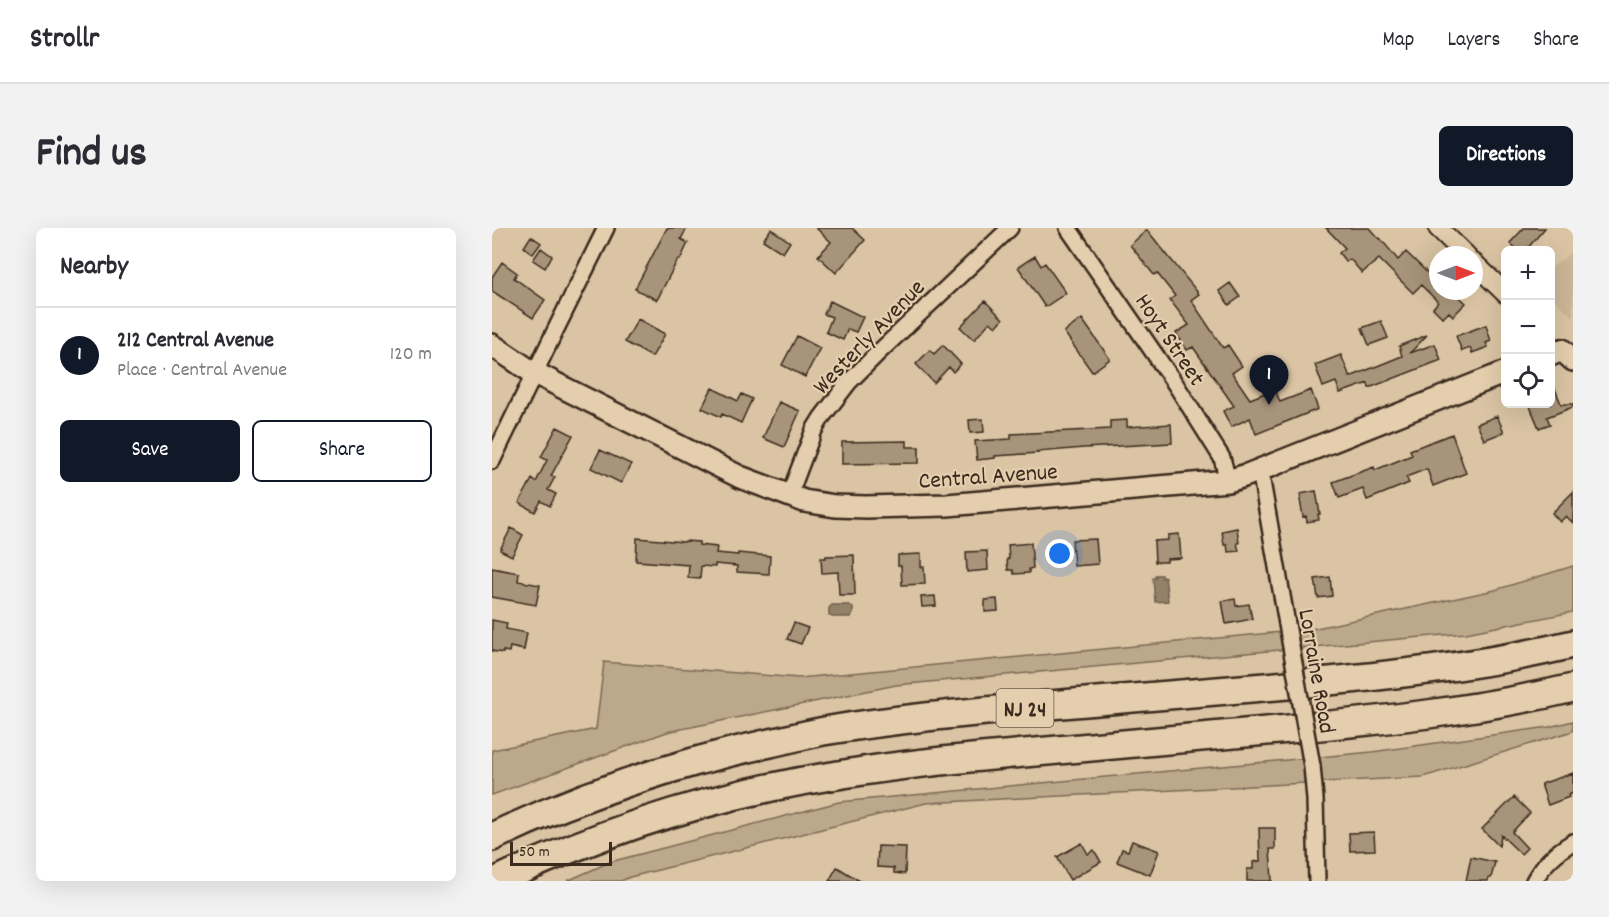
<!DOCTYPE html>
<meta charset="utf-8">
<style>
:root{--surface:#fff;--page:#f2f2f3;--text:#2b2b33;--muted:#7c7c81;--line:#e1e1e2;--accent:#111827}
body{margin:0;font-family:Dekko,sans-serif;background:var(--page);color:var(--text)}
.controls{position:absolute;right:18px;top:18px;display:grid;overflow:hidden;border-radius:9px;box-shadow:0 6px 24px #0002}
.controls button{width:54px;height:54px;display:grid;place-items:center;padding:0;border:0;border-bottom:2px solid var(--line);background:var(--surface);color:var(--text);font:30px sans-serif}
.compass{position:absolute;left:937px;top:18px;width:54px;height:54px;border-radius:50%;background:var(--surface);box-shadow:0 6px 24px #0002;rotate:90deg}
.scale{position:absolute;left:18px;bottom:15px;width:102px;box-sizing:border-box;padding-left:6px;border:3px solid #3b2a1e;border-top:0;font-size:16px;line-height:21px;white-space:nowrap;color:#3b2a1e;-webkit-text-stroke:4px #e4cead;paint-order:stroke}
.you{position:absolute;left:568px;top:326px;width:21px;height:21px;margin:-15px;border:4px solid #fff;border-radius:50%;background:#1a73e8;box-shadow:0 0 0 9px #1a73e833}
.badge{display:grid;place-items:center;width:39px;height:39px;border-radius:50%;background:var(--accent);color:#fff;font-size:20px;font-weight:700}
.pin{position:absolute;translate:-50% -50px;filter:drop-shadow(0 2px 3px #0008)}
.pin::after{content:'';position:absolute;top:32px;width:21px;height:18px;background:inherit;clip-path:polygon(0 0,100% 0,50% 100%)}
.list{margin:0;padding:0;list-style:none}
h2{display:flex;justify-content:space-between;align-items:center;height:78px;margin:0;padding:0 24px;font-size:26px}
h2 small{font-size:20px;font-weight:400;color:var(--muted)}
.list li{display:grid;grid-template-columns:39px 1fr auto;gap:18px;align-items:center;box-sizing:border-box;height:96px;padding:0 24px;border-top:2px solid var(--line)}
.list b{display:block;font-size:22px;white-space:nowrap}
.list p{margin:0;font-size:20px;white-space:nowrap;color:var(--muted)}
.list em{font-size:20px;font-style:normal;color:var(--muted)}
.actions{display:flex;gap:12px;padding:18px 24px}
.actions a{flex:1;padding:14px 0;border:2px solid var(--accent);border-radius:9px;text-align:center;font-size:21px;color:var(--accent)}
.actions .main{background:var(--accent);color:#fff}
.icon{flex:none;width:33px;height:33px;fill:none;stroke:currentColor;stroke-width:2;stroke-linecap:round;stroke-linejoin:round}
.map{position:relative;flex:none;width:1081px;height:653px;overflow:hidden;border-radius:9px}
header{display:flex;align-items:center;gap:36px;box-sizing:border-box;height:84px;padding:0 30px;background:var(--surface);border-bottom:2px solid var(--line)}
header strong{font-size:28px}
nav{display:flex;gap:33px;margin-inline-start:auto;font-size:21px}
.intro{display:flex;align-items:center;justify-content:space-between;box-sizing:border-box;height:144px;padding:0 36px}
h1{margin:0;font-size:42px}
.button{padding:15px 27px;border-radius:9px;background:var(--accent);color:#fff;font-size:21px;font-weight:700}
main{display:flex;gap:36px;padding:0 36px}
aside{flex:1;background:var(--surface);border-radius:9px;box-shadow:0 6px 24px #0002}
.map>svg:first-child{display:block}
.built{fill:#cbb697}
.green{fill:#bca88b;stroke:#7c6954;stroke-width:1.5}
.water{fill:#94816a;stroke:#705e4c;stroke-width:1.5}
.building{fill:#a8947a;stroke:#3b2a1e;stroke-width:1.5}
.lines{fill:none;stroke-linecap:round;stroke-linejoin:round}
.minor-casing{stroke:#3b2a1e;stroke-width:20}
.tertiary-casing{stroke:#3b2a1e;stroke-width:22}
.secondary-casing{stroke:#3b2a1e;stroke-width:26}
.motorway-casing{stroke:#3b2a1e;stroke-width:32}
.minor{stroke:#e4cead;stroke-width:15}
.tertiary{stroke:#e4cead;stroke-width:18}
.secondary{stroke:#e4cead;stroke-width:21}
.motorway{stroke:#e4cead;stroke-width:27}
.minor-bridge-casing{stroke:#3b2a1e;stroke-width:20;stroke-linecap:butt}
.minor-bridge{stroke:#e4cead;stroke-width:15}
.labels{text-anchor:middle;stroke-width:4.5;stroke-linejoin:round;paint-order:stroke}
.shield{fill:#e4cead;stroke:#6e5b49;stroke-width:1.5}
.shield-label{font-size:22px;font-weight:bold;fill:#3b2a1e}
.street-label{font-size:24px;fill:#3b2a1e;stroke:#e4cead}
</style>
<header>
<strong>Strollr</strong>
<nav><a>Map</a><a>Layers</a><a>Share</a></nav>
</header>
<div class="intro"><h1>Find us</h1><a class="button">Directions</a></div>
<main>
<aside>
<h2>Nearby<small></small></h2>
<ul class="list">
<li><span class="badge">1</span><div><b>212 Central Avenue</b><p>Place · Central Avenue</p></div><em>120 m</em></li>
</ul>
<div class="actions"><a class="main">Save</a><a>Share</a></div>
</aside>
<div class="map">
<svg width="1081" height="653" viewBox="0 0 1081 653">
<rect width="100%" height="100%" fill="#dac4a4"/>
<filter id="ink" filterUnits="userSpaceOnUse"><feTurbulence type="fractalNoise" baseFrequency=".0167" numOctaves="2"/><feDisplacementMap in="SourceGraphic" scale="12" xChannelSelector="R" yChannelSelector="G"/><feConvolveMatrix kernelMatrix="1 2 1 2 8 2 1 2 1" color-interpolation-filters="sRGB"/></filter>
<g filter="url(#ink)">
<!-- built -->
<path class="built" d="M1081 23V89L1058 68 1059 40Z"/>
<!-- green -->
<path class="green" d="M1081 338V384L974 405 404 457 175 504 0 567V522L104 501 112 434 307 450 820 401 1003 362Z
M1081 493V503L931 549 434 575 138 649 129 653H75L118 634 347 574 880 524 1057 499Z"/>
<!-- water -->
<path class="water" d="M663 347H670V350L673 349 676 373 663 374 661 350H664Z
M340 377H357L361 380V386L358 389H340L337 387V380Z"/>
<!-- building -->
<path class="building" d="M175 0H195L189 11 196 15 188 32 186 31 165 72 143 61Z
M324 0H360L373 12 344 45 326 28 339 14Z
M834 0H877L887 11 888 10 906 32 914 24 946 55V63H961L974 75 961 88 957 84 951 90 941 80 946 74 929 57 921 65 887 31 870 45 858 31 854 34 847 25 853 20Z
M1032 0H1053L1034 22H1026L1018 15Z
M279 1 298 14 291 25 271 12Z
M655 2 707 66 699 72 731 120 736 117 750 138 740 145 758 171 783 161 788 174 819 162 826 181 764 206 758 190 739 199 731 183 742 178 701 119 695 122 684 105 697 97 678 72 683 68 665 45 662 47 638 17Z
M39 8 49 15 41 26 32 19Z
M49 20 60 28 53 40 41 32Z
M543 28 549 38 553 35 574 65 553 79 526 39Z
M10 34 25 45 22 50 53 72 41 90 0 63V49Z
M738 55 748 69 737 77 727 63Z
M338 73 371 89 364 104 356 101 351 112 334 104 340 89 332 86Z
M493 73 511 91 504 99 498 94 482 112 468 99Z
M146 91 173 106 160 129 133 114Z
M590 91 618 131 600 144 572 104Z
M889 93 896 110 877 117 870 100Z
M994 97 999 113 994 115 996 119 980 125 978 120 970 123 964 108Z
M935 107 918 125 943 116 949 132 877 160 876 155 848 165 844 154 831 159 823 137 849 127 858 149 910 128 907 118Z
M305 108 328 120 313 149 290 137Z
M451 117 469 136 461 144 457 139 442 155 424 136 438 122 442 126Z
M1059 150 1069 176H1081V179L1055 189 1058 196 1047 200 1037 176H1059Z
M220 160 246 173 250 166 260 171 249 195 230 186 229 189 210 180Z
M287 174 308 183 292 219 271 210Z
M1005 188 1012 204 992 212 985 196Z
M491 191 492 204 478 205 477 192Z
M635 192V199L679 196 680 215 592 220 545 224 546 225 503 228V230L485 232 483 213 519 211V206L618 201V193Z
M65 199 81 207 59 248 63 249 56 262 64 266 58 278 49 273 43 284 27 275 40 251 44 254 55 232 49 229Z
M960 206 974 245 941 258 935 241 914 249 917 255 875 272 871 261 847 270 841 254 882 239 883 242 920 227 918 222Z
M415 213V219H427V235L350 236V214Z
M108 222 139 236 129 255 99 240Z
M824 263 828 286H826L827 292 815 294 814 288 811 289 808 272H809L808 266Z
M1081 264V295L1074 288 1068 294 1060 285Z
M19 300 31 307 20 328 8 322Z
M745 300 747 315H745L747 323 736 324 735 316 732 317 730 303Z
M687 306 689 330 675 331V334H663L662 313 676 312V307Z
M145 310 192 314 193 313 207 314V317L225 319 224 325 246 327V325L278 328 277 346 245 344V338L223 336V339L209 338 208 351 196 350 197 337 144 333Z
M604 311 606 336 582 338 580 312Z
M539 315 541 340 537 341V345L522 346 521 342H516L515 331H517L516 317Z
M495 323 496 342 475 344 474 324Z
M429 326V339H432L433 356 410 357 409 338H406V327Z
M362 327 363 367H347L346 344 330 345 329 330H334V328Z
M0 340 27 345 26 353 48 357 44 377 0 369Z
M838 349 840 368 826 370 823 351Z
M443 368 444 378 430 379 429 369Z
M505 371 506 383 493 384V372Z
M743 371 744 378 757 376 760 391 734 396 730 373Z
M0 392 15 395 14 401 35 405 32 422 18 419 17 424 11 423V425L0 423Z
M302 395 316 400 309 416 295 411Z
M1081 545V565L1076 567 1077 569 1056 577 1049 556Z
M1022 569 1038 585 1020 604 1035 620 1029 626 1009 607 1007 618 990 601Z
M767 600H783V621H778L780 653H755V641H761V634L768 633Z
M882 604 883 622 858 623 857 605Z
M640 613 667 623 658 647 625 634 630 621 636 623Z
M590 615 596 626 602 622 609 634 578 652 565 629Z
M386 618 414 619 413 646 402 645V640L385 639Z
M979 629 1003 634 999 650H997L996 653H974Z
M345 639 368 653H337Z"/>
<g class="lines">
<!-- minor casing -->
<g class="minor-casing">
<path id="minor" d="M576 0 684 157 730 230 736 253
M0 233 63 103 114 0
M768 242 795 396
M297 268 322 202 330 189 357 154 387 124 518 0
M820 538 823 571 825 653
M1042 653C1051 636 1064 624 1081 614"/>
</g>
<!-- tertiary casing -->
<g class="tertiary-casing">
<path id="tertiary" d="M946 0 974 27
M982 35 1014 66"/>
</g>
<!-- secondary casing -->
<g class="secondary-casing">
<path id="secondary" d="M0 117 34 140 70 159 248 249 312 273 343 278 374 279 455 277 736 253 755 247 1014 144
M1058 127 1070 122 1081 132"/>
</g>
<!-- motorway casing -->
<g class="motorway-casing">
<path id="motorway" d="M0 609C89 567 182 536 278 515 298 511 318 505 338 502 410 490 485 484 558 477 637 471 716 464 796 457 891 448 987 439 1081 416
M5 653C114 601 232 564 352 546 419 535 487 529 555 523 632 516 709 509 786 502 885 493 984 483 1081 460"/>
</g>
<!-- minor -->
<use href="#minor" class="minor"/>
<!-- tertiary -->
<use href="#tertiary" class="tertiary"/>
<!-- secondary -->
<use href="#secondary" class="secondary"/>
<!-- motorway -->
<use href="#motorway" class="motorway"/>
<!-- minor-bridge casing -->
<g class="minor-bridge-casing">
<path id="minor-bridge" d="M795 396 820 538"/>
</g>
<!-- minor-bridge -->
<use href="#minor-bridge" class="minor-bridge"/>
</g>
</g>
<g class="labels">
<!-- shield labels -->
<rect class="shield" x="504.5" y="461" width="57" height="38" rx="4.5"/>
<g class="shield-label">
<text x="533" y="488">NJ 24</text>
</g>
<!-- street labels -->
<g class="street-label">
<text transform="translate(376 108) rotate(-46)" y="8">Westerly Avenue</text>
<text transform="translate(679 111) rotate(56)" y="8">Hoyt Street</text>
<text transform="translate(496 247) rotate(-4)" y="8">Central Avenue</text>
<text transform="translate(826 443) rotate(80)" y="8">Lorraine Road</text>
</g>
</g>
</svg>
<div class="controls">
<button>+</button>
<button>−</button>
<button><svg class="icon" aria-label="locate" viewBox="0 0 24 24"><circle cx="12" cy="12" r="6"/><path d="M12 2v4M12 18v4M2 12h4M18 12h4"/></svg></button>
</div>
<svg class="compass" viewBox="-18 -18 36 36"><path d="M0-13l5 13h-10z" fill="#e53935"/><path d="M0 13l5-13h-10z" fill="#7c7c81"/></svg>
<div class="scale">50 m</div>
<div class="you"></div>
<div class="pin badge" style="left:777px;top:177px">1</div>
</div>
</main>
